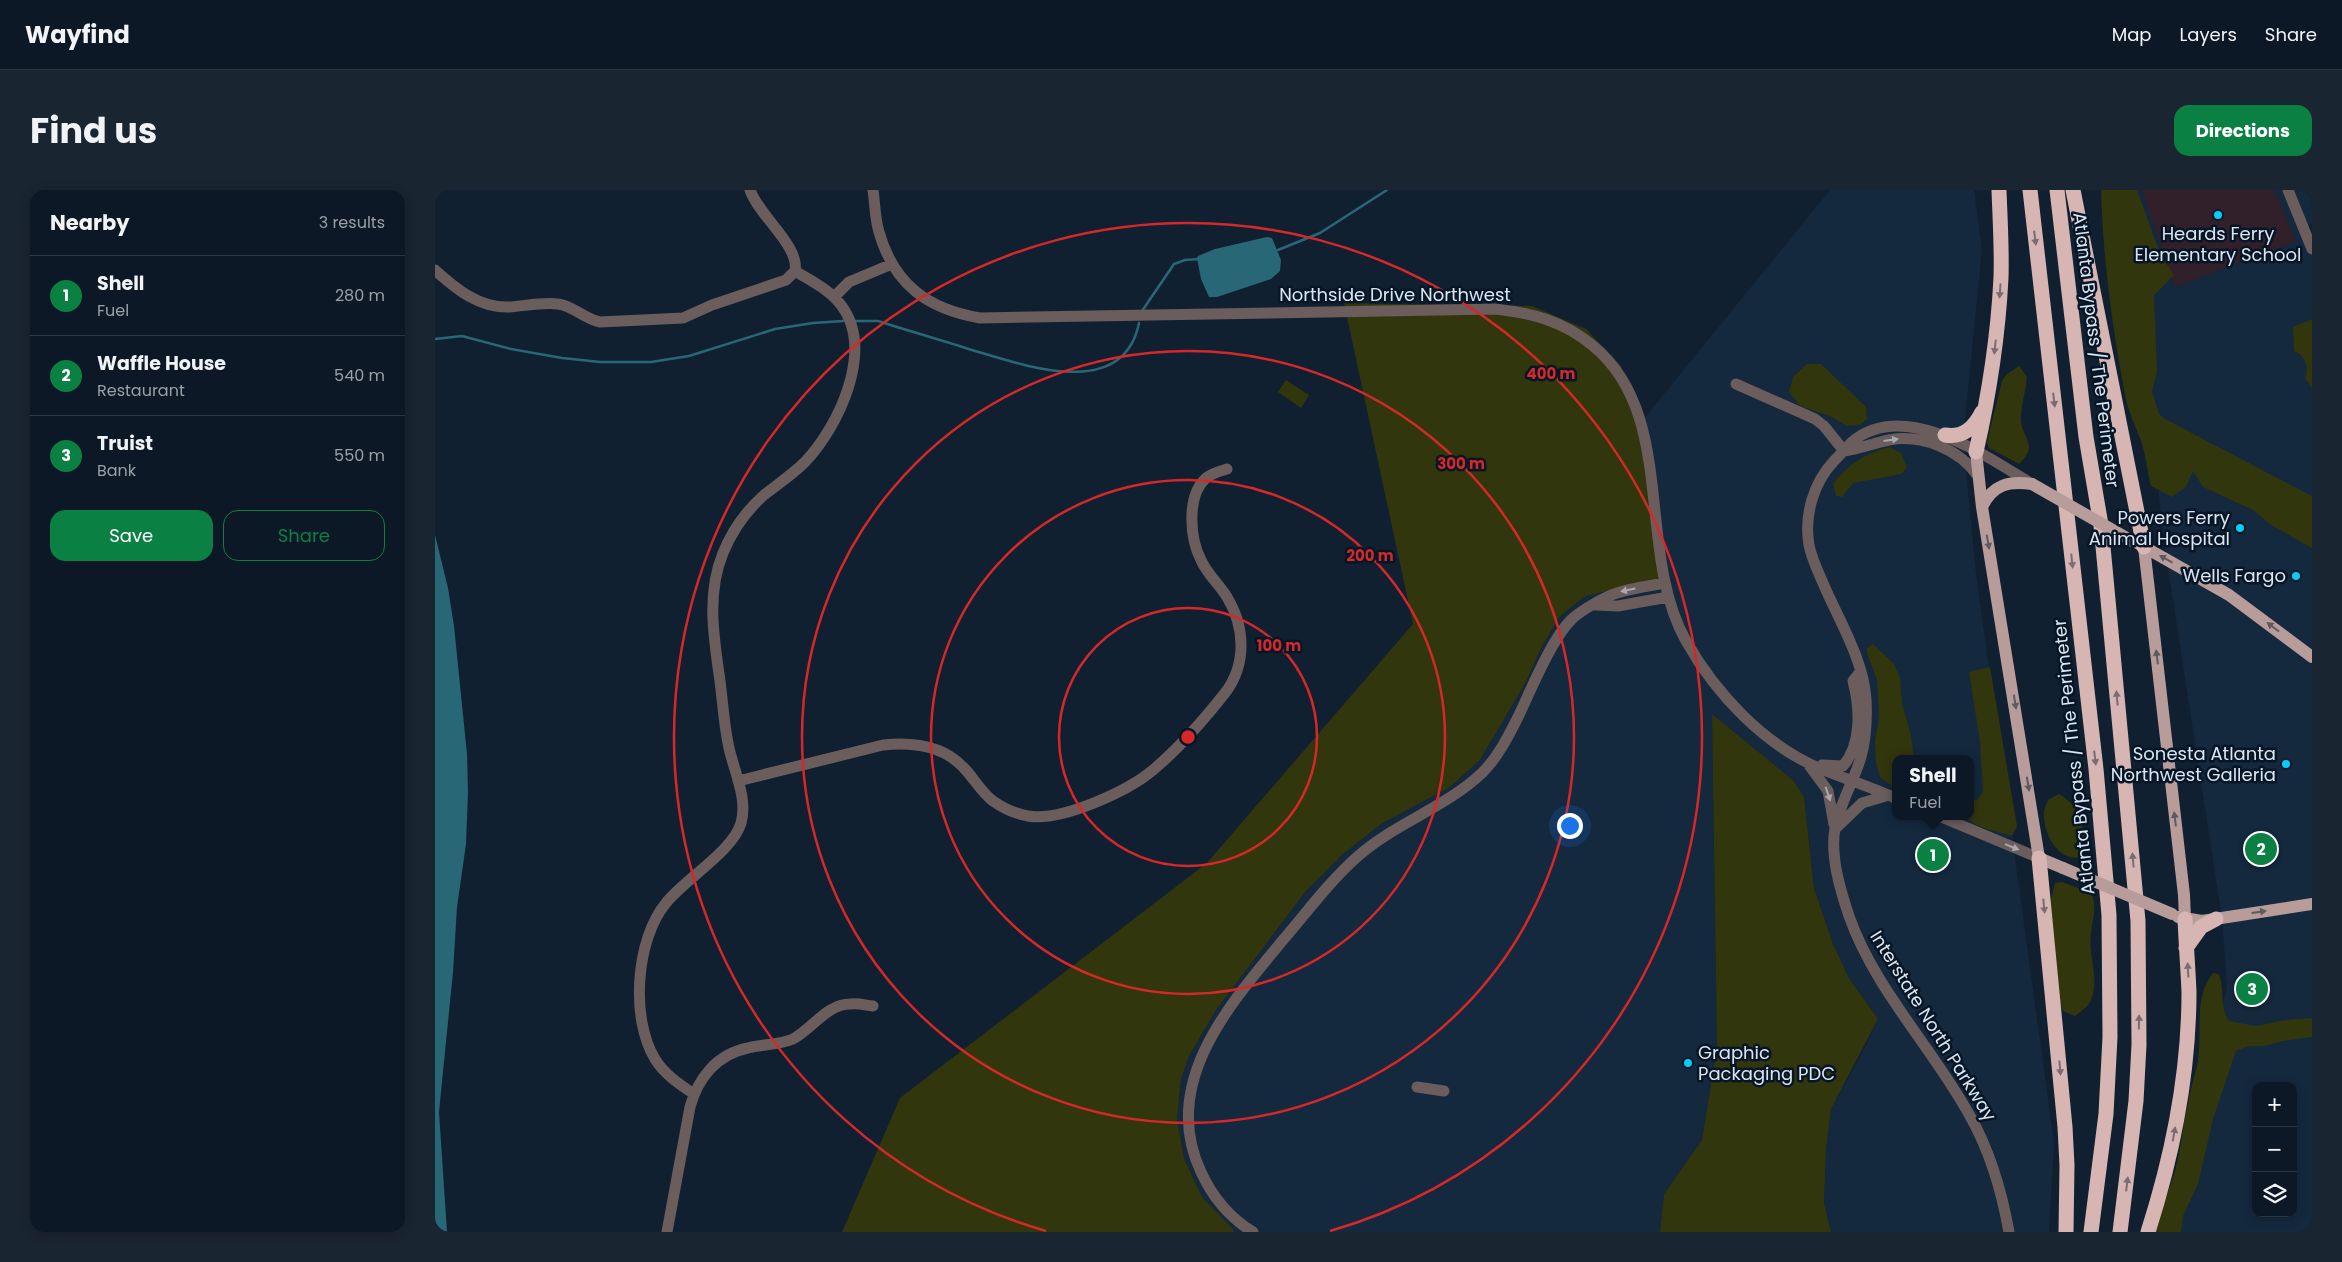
<!DOCTYPE html>
<meta charset="utf-8">
<style>
:root{--surface:#0c1825;--page:#1a2532;--text:#f1f3f6;--muted:#9aa0a7;--line:#2c3742;--accent:#0b8043}
body{margin:0;font-family:Poppins,sans-serif;background:var(--page);color:var(--text)}
.controls{position:absolute;right:15px;bottom:15px;display:grid;overflow:hidden;border-radius:10px;box-shadow:0 2px 12px #0003}
.controls button{width:45px;height:45px;display:grid;place-items:center;padding:0;border:0;border-bottom:1px solid var(--line);background:var(--surface);color:var(--text);font:25px sans-serif}
.you{position:absolute;left:1134px;top:635px;width:18px;height:18px;margin:-12px;border:4px solid #fff;border-radius:50%;background:#1a73e8;box-shadow:0 0 0 8px #1a73e833}
.badge{display:grid;place-items:center;width:32px;height:32px;border-radius:50%;background:var(--accent);color:#fff;font-size:16px;font-weight:700}
.pin{position:absolute;translate:-50% -50%;border:2px solid #fff;box-shadow:0 1px 5px #0006}
.popup{position:absolute;left:1457px;top:565px;width:82px;height:65px;box-sizing:border-box;display:grid;place-content:center;border-radius:10px;background:var(--surface);filter:drop-shadow(0 1px 4px #0005);font-size:16px;white-space:nowrap;color:var(--muted)}
.popup b{font-size:19px;color:var(--text)}
.popup::after{content:'';position:absolute;left:50%;top:100%;margin-left:-10px;border:10px solid transparent;border-top-color:var(--surface)}
.list{margin:0;padding:0;list-style:none}
h2{display:flex;justify-content:space-between;align-items:center;height:65px;margin:0;padding:0 20px;font-size:21px}
h2 small{font-size:16px;font-weight:400;color:var(--muted)}
.list li{display:grid;grid-template-columns:32px 1fr auto;gap:15px;align-items:center;box-sizing:border-box;height:80px;padding:0 20px;border-top:1px solid var(--line)}
.list b{display:block;font-size:19px;white-space:nowrap}
.list p{margin:0;font-size:16px;white-space:nowrap;color:var(--muted)}
.list em{font-size:16px;font-style:normal;color:var(--muted)}
.actions{display:flex;gap:10px;padding:15px 20px}
.actions a{flex:1;padding:11px 0;border:1px solid var(--accent);border-radius:15px;text-align:center;font-size:18px;color:var(--accent)}
.actions .main{background:var(--accent);color:#fff}
.icon{flex:none;width:28px;height:28px;fill:none;stroke:currentColor;stroke-width:2;stroke-linecap:round;stroke-linejoin:round}
.map{position:relative;flex:none;width:1877px;height:1042px;overflow:hidden;border-radius:15px}
header{display:flex;align-items:center;gap:30px;box-sizing:border-box;height:70px;padding:0 25px;background:var(--surface);border-bottom:1px solid var(--line)}
header strong{font-size:24px}
nav{display:flex;gap:28px;margin-inline-start:auto;font-size:18px}
.intro{display:flex;align-items:center;justify-content:space-between;box-sizing:border-box;height:120px;padding:0 30px}
h1{margin:0;font-size:35px}
.button{padding:12px 22px;border-radius:15px;background:var(--accent);color:#fff;font-size:18px;font-weight:700}
main{display:flex;gap:30px;padding:0 30px}
aside{flex:1;background:var(--surface);border-radius:15px;box-shadow:0 2px 12px #0003}
.map>svg:first-child{display:block}
.built{fill:#14283e;fill-rule:evenodd}
.education{fill:#312029}
.green{fill:#32360c}
.water{fill:#286876}
.lines{fill:none;stroke-linecap:round;stroke-linejoin:round}
.stream{stroke:#286876;stroke-width:2.5}
.minor{stroke:#6a5d5c;stroke-width:11}
.major{stroke:#b79c9a;stroke-width:12}
.highway{stroke:#d6b5b2;stroke-width:15}
.major-bridge{stroke:#b79c9a;stroke-width:12}
.oneway{fill:#796d73}
.oneway2{fill:#a8a8ae}
.oneway3{fill:#5f5960}
.ring{fill:none;stroke:#d62828;stroke-width:2.5}
.poi-dot{fill:#07cbf9;stroke:#071627;stroke-width:2}
.labels{text-anchor:middle;stroke-width:5;stroke-linejoin:round;paint-order:stroke}
.poi-label{font-size:18px;fill:#dbe5f1;stroke:#071627;text-anchor:end}
.street-label{font-size:18px;fill:#dbe5f1;stroke:#071627}
.centre{fill:#d62828;stroke:#071627;stroke-width:2.5}
.ring-label{font-size:15px;text-anchor:middle;font-weight:bold;fill:#d62828;stroke:#071627;stroke-width:5;stroke-linejoin:round;paint-order:stroke}
</style>
<header>
<strong>Wayfind</strong>
<nav><a>Map</a><a>Layers</a><a>Share</a></nav>
</header>
<div class="intro"><h1>Find us</h1><a class="button">Directions</a></div>
<main>
<aside>
<h2>Nearby<small>3 results</small></h2>
<ul class="list">
<li><span class="badge">1</span><div><b>Shell</b><p>Fuel</p></div><em>280 m</em></li>
<li><span class="badge">2</span><div><b>Waffle House</b><p>Restaurant</p></div><em>540 m</em></li>
<li><span class="badge">3</span><div><b>Truist</b><p>Bank</p></div><em>550 m</em></li>
</ul>
<div class="actions"><a class="main">Save</a><a>Share</a></div>
</aside>
<div class="map">
<svg width="1877" height="1042" viewBox="0 0 1877 1042">
<rect width="100%" height="100%" fill="#102031"/>
<!-- built -->
<path class="built" d="M1395 0H1539L1547 60 1528 249 1541 384 1619 953 1614 1042H1396L1389 1013 1391 959 1396 919 1427 863 1443 829 1414 788 1398 754 1379 697 1369 607 1358 590 1277 524 1282 857 1267 950 1229 1004 1225 1042H798V1039L767 1008 749 968 742 930 746 889 754 866 781 820 871 701 908 664 946 634 1015 597 1045 570 1091 492 1106 458 1125 426 1149 407 1167 402 1207 231ZM1460 569H1536V626H1460Z
M1686 0H1877V34L1869 37 1877 59V1042H1731L1792 797 1787 729 1729 351 1706 142ZM1821 896H1858V1023H1821Z"/>
<!-- education -->
<path class="education" d="M1707 0H1839L1861 51 1740 97Z"/>
<!-- green -->
<path class="green" d="M1666 0H1702L1726 66 1739 85 1719 105 1722 182 1717 201 1724 224 1730 229 1877 306V358L1836 335 1818 320 1768 297 1758 281 1751 297 1737 307 1716 296C1712 281 1711 265 1706 251 1700 235 1693 221 1690 204 1677 137 1668 68 1666 0Z
M909 113 1097 116 1151 139 1186 176 1207 231 1226 392 1167 402 1149 407 1125 426 1106 458 1091 492 1045 570 1015 597 946 634 908 664 871 701 781 820 754 866 746 889 742 930 749 968 767 1007 798 1039V1042H407L465 908 772 673 978 434Z
M1877 129V198L1870 188C1875 178 1869 164 1859 161L1858 137Z
M1372 174H1386L1431 217 1432 229 1425 235 1412 236 1395 226 1365 216 1354 202 1358 187Z
M1584 176 1592 187C1591 199 1585 221 1586 231 1588 250 1604 255 1584 274L1554 258 1552 252 1567 191 1571 185Z
M851 190 874 205 866 218 843 202Z
M1454 257 1466 263 1472 277 1467 284 1418 293 1407 307 1401 306 1398 294C1413 274 1430 264 1454 257Z
M1438 454 1459 474 1465 488 1467 514 1476 545 1479 569H1460V598L1445 587 1441 573 1440 553 1444 526 1442 490 1432 463V458Z
M1555 477 1582 636 1577 646C1563 641 1541 639 1531 626H1536V610H1542L1548 602 1545 552 1534 482Z
M1277 524 1358 590 1369 607 1379 698 1398 754 1414 788 1443 829 1396 919 1391 959 1389 1013 1396 1042H1225L1229 1004 1267 950 1282 857Z
M1624 604C1648 619 1647 633 1651 659L1645 667C1623 673 1607 641 1609 621 1610 617 1612 613 1613 610Z
M1627 692 1656 703C1663 717 1657 729 1656 744 1653 766 1665 789 1656 810 1654 816 1645 822 1640 826L1628 821 1624 812 1615 713 1620 693Z
M1778 783 1784 784C1790 800 1784 818 1794 831L1821 836 1850 830 1877 828V847L1847 851 1830 856H1814L1801 861 1778 929 1763 994 1748 1026 1746 1042H1718C1725 1022 1734 1001 1740 981 1746 958 1748 935 1753 913 1756 895 1763 879 1764 861 1766 834 1760 806 1778 783Z"/>
<!-- water -->
<path class="water" d="M832 47 837 48 846 70 845 81 836 89 782 107H774L766 89 762 68 763 66 780 59Z
M0 345 13 398 19 436 32 564 33 602 31 654 22 717 18 782 4 922 12 1042H0Z"/>
<g class="lines">
<!-- stream -->
<path class="stream" d="M1874 0 1877 6
M843 60 885 43 952 0
M707 121 739 74 750 70 765 69
M418 131H443C474 141 506 150 537 160 588 175 688 212 704 133
M0 149 27 146 76 159 127 168 165 172H216L254 166 340 139 378 133 408 131"/>
<!-- minor -->
<path class="minor" d="M438 0C440 14 440 29 444 42 459 95 493 119 545 128L1060 119C1097 123 1128 131 1157 155 1243 224 1200 360 1251 451 1281 504 1329 555 1386 579 1411 589 1436 597 1460 608
M1853 0 1877 59
M0 80C21 99 44 118 74 117 90 116 107 112 123 114 139 116 149 129 165 132L248 128 277 115 351 90 360 81C365 56 324 26 315 0
M399 107 414 92 457 74
M1301 194 1380 229 1389 236 1409 261
M1409 261C1425 259 1439 253 1454 250 1487 244 1524 259 1543 286
M1161 415 1183 416 1233 407
M1374 575 1393 601 1399 634
M1387 575 1408 576C1427 554 1425 518 1418 491L1426 481
M303 591 448 555C477 552 507 555 528 577 539 588 546 602 558 611 568 618 581 624 593 626 626 632 693 601 718 580 742 560 771 527 790 503 812 474 810 437 792 407 784 394 772 384 766 370 755 349 751 306 771 288 777 283 785 281 792 279
M1504 626 1604 668
M1401 638 1427 613 1454 605
M982 897 1009 901
M259 904C244 894 229 884 220 869 195 828 201 749 231 713 250 689 298 661 306 633 313 609 299 581 294 558 289 536 288 514 285 491 279 448 271 405 288 363 297 341 311 321 329 305 343 294 358 284 370 272 404 236 440 160 406 115 395 100 376 91 360 81
M232 1042 255 917C263 888 282 864 313 858 328 854 344 855 358 849 377 839 392 814 415 814 423 813 430 815 438 816
M818 1042C795 1028 777 1006 766 982 724 893 795 814 848 750 872 722 894 692 922 667 960 633 1010 618 1047 583 1063 567 1073 547 1083 527 1096 500 1116 450 1136 430 1145 421 1169 407 1182 403 1197 398 1214 396 1230 393
M1574 1042C1567 1003 1555 961 1535 926 1498 858 1440 800 1414 726 1405 699 1395 666 1400 638 1405 613 1419 591 1426 567 1431 549 1432 529 1431 509 1429 473 1406 433 1391 400 1385 385 1377 371 1374 355 1369 326 1378 293 1399 271 1405 265 1411 258 1417 252 1469 208 1551 266 1597 294"/>
<!-- major -->
<path class="major" d="M1541 262 1547 317 1604 668 1628 678
M1547 317C1558 294 1574 291 1597 294
M1704 354 1794 405 1877 467
M1709 357 1749 705 1750 729
M1743 727 1767 731 1877 714"/>
<!-- highway -->
<path class="highway" d="M1595 0 1661 579 1674 725 1675 847 1671 924 1656 1042
M1622 0 1651 247 1666 335 1703 731 1704 855 1701 911 1685 1042
M1638 0 1709 357
M1510 245C1528 248 1539 238 1547 222
M1541 262C1554 205 1563 147 1566 88 1567 59 1565 29 1564 0
M1604 668 1630 937 1632 975 1631 1042
M1751 758 1766 737 1781 729
M1713 1042C1738 964 1754 884 1754 802 1753 778 1751 753 1750 729"/>
<!-- major-bridge -->
<path class="major-bridge" d="M1597 294 1697 351
M1628 678 1737 724"/>
</g>
<!-- one-way arrows -->
<defs><path id="oneway-solid" d="M-6-.8H1V-3.2L6.5 0L1 3.2V.8H-6Z" transform="scale(1.25)"/></defs>
<g class="oneway">
<use href="#oneway-solid" transform="translate(1600 48) rotate(83)"/>
<use href="#oneway-solid" transform="translate(1565 101) rotate(94)"/>
<use href="#oneway-solid" transform="translate(1560 157) rotate(96)"/>
<use href="#oneway-solid" transform="translate(1619 210) rotate(83)"/>
<use href="#oneway-solid" transform="translate(1637 371) rotate(84)"/>
<use href="#oneway-solid" transform="translate(1682 508) rotate(-95)"/>
<use href="#oneway-solid" transform="translate(1660 568) rotate(83)"/>
<use href="#oneway-solid" transform="translate(1698 670) rotate(-95)"/>
<use href="#oneway-solid" transform="translate(1609 716) rotate(84)"/>
<use href="#oneway-solid" transform="translate(1753 780) rotate(-93)"/>
<use href="#oneway-solid" transform="translate(1704 832) rotate(-89)"/>
<use href="#oneway-solid" transform="translate(1625 878) rotate(85)"/>
<use href="#oneway-solid" transform="translate(1739 944) rotate(-80)"/>
<use href="#oneway-solid" transform="translate(1692 994) rotate(-83)"/>
</g>
<g class="oneway2">
<use href="#oneway-solid" transform="translate(1456 250) rotate(-8)"/>
<use href="#oneway-solid" transform="translate(1193 400) rotate(168)"/>
<use href="#oneway-solid" transform="translate(1393 604) rotate(71)"/>
<use href="#oneway-solid" transform="translate(1577 657) rotate(22)"/>
</g>
<g class="oneway3">
<use href="#oneway-solid" transform="translate(1553 352) rotate(80)"/>
<use href="#oneway-solid" transform="translate(1731 369) rotate(-151)"/>
<use href="#oneway-solid" transform="translate(1838 437) rotate(-143)"/>
<use href="#oneway-solid" transform="translate(1722 467) rotate(-97)"/>
<use href="#oneway-solid" transform="translate(1580 512) rotate(81)"/>
<use href="#oneway-solid" transform="translate(1593 594) rotate(81)"/>
<use href="#oneway-solid" transform="translate(1740 629) rotate(-97)"/>
<use href="#oneway-solid" transform="translate(1824 722) rotate(-8)"/>
</g>
<!-- distance rings -->
<g class="ring">
<circle cx="753" cy="547" r="129"/>
<circle cx="753" cy="547" r="257"/>
<circle cx="753" cy="547" r="386"/>
<path d="M611 1041A514 514 0 1 1 895 1041"/>
</g>
<!-- markers -->
<g class="poi-dot">
<circle cx="1783" cy="25" r="5"/>
<circle cx="1805" cy="338" r="5"/>
<circle cx="1861" cy="386" r="5"/>
<circle cx="1851" cy="574" r="5"/>
<circle cx="1253" cy="873" r="5"/>
</g>
<g class="labels">
<!-- poi labels -->
<g class="poi-label">
<text x="1783" y="50" text-anchor="middle">Heards Ferry<tspan x="1783" dy="21">Elementary School</tspan></text>
<text x="1795" y="334">Powers Ferry<tspan x="1795" dy="21">Animal Hospital</tspan></text>
<text x="1851" y="392">Wells Fargo</text>
<text x="1841" y="570">Sonesta Atlanta<tspan x="1841" dy="21">Northwest Galleria</tspan></text>
<text x="1263" y="869" text-anchor="start">Graphic<tspan x="1263" dy="21">Packaging PDC</tspan></text>
</g>
<!-- street labels -->
<g class="street-label">
<text x="960" y="111">Northside Drive Northwest</text>
<text transform="translate(1661 160) rotate(83)" y="6">Atlanta Bypass / The Perimeter</text>
<text transform="translate(1639 567) rotate(-96)" y="6">Atlanta Bypass / The Perimeter</text>
<text transform="translate(1498 836) rotate(58)" y="6">Interstate North Parkway</text>
</g>
</g>
<circle cx="753" cy="547" r="8" class="centre"/>
<g class="ring-label">
<text x="1116" y="189">400 m</text>
<text x="1026" y="279">300 m</text>
<text x="935" y="371">200 m</text>
<text x="844" y="461">100 m</text>
</g>
</svg>
<div class="controls">
<button>+</button>
<button>−</button>
<button><svg class="icon" aria-label="layers" viewBox="0 0 24 24"><path d="M12 4l9 5-9 5-9-5zM3 14l9 5 9-5"/></svg></button>
</div>
<div class="you"></div>
<div class="pin badge" style="left:1498px;top:665px">1</div>
<div class="popup"><b>Shell</b>Fuel</div>
<div class="pin badge" style="left:1826px;top:659px">2</div>
<div class="pin badge" style="left:1817px;top:799px">3</div>
</div>
</main>
